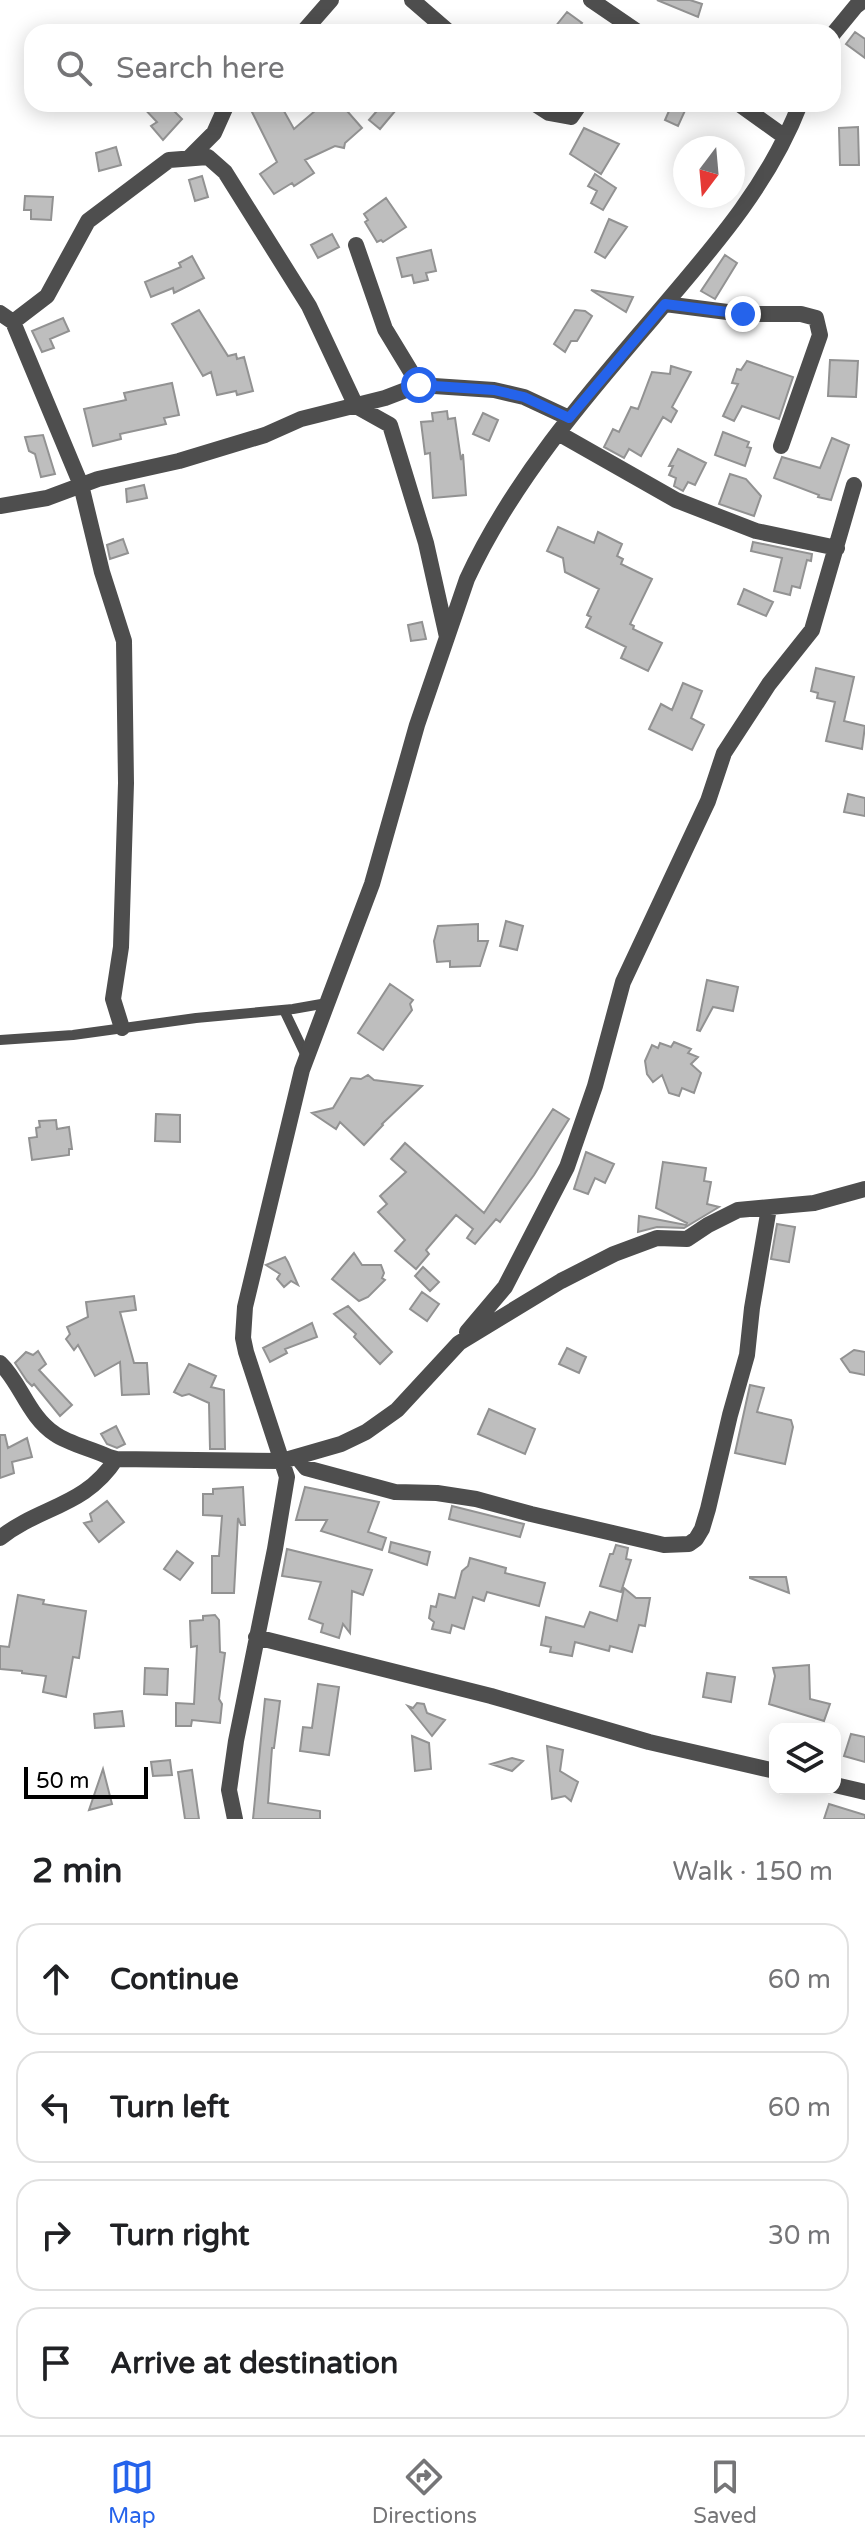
<!DOCTYPE html>
<meta charset="utf-8">
<style>
:root{--surface:#fff;--page:#f6f6f6;--text:#202124;--muted:#757577;--line:#e0e0e0;--accent:#2563eb}
body{margin:0;font-family:"Varela Round",sans-serif;background:var(--page);color:var(--text)}
.controls{position:absolute;right:24px;bottom:24px;display:grid;overflow:hidden;border-radius:16px;box-shadow:0 4px 20px #0003}
.controls button{width:72px;height:72px;display:grid;place-items:center;padding:0;border:0;border-bottom:2px solid var(--line);background:var(--surface);color:var(--text);font:40px sans-serif}
.compass{position:absolute;left:673px;top:136px;width:72px;height:72px;border-radius:50%;background:var(--surface);box-shadow:0 4px 20px #0003;rotate:196deg}
.scale{position:absolute;left:24px;bottom:20px;width:124px;box-sizing:border-box;padding-left:8px;border:4px solid #000;border-top:0;font-size:22px;line-height:28px;white-space:nowrap;color:#000;-webkit-text-stroke:6px #fff;paint-order:stroke}
.stop{position:absolute;width:24px;height:24px;margin:-18px;border:6px solid #2563eb;border-radius:50%;background:#fff}
.stop.end{background:#2563eb;border-color:#fff;box-shadow:0 2px 8px #0008}
.list{margin:0;padding:0;list-style:none}
h2{display:flex;justify-content:space-between;align-items:center;height:104px;margin:0;padding:0 32px;font-size:34px}
h2 small{font-size:26px;font-weight:400;color:var(--muted)}
.list li{display:grid;grid-template-columns:52px 1fr auto;gap:24px;align-items:center;box-sizing:border-box;height:112px;margin:0 16px 16px;padding:0 16px;border:2px solid var(--line);border-radius:24px}
.list b{display:block;font-size:30px;white-space:nowrap}
.list em{font-size:26px;font-style:normal;color:var(--muted)}
.icon{flex:none;width:44px;height:44px;fill:none;stroke:currentColor;stroke-width:2;stroke-linecap:round;stroke-linejoin:round}
.map{position:relative;flex:none;width:865px;height:1819px;overflow:hidden}
.search{position:absolute;background:var(--surface);box-shadow:0 4px 20px #0003;left:24px;right:24px;top:24px;height:88px;display:flex;align-items:center;gap:20px;box-sizing:border-box;padding:0 28px;border-radius:24px;color:var(--muted);font-size:30px}
.sheet{height:616px;background:var(--surface)}
nav{display:flex;justify-content:space-around;align-items:center;box-sizing:border-box;height:112px;border-top:2px solid var(--line);background:var(--surface);font-size:22px;color:var(--muted)}
nav a{display:grid;justify-items:center;gap:4px}
nav .on{color:var(--accent)}
.map>svg:first-child{display:block}
.building{fill:#bebebe;stroke:#929292;stroke-width:2}
.lines{fill:none;stroke-linecap:round;stroke-linejoin:round}
.service{stroke:#4e4e4e;stroke-width:10}
.minor{stroke:#4e4e4e;stroke-width:16}
.route{stroke:#2563eb;stroke-width:10}
</style>
<div class="map">
<svg width="865" height="1819" viewBox="0 0 865 1819">
<rect width="100%" height="100%" fill="#fff"/>
<!-- building -->
<path class="building" d="M657 0H690L702 4 698 17Z
M567 12 582 23 575 32H551Z
M855 32 865 39V58L846 44Z
M140 104H167L182 119 163 140 151 126 157 122Z
M248 104H280L294 129 323 104H341L362 128 345 143 344 148 335 146 305 160 314 173 294 186 292 183 274 194 260 174 277 162Z
M383 104H401L380 129 369 120Z
M672 104H688L678 126 665 120Z
M858 127 859 165H840L839 128Z
M584 128 619 144 601 174 570 154Z
M116 147 121 165 99 171 96 153Z
M595 174 616 188 603 210 591 203 597 191 588 186Z
M202 176 208 197 195 201 189 180Z
M25 196 53 197 51 220 31 219V210H24Z
M386 198 406 227 383 242 381 240 377 242 365 222 368 220 364 214Z
M609 219 627 227 605 258 595 252Z
M332 234 339 247 318 258 311 245Z
M431 250 436 271 426 273 428 280 414 283 412 275 402 277 397 258Z
M725 255 737 263 715 299 701 291Z
M192 256 204 278 174 293 173 288 151 297 145 282 181 267 179 263Z
M591 290 633 297 626 312Z
M199 310 228 356 236 354 237 359 244 357 253 391 237 395 236 391 217 395 211 372 203 376 172 324Z
M575 310 585 311 592 316 577 341H571L565 352 554 344Z
M63 318 69 331 50 339 54 348 42 352 32 331Z
M830 360 858 361 856 397 828 396Z
M747 361 793 377 779 419 742 406 734 421 723 416 738 384 732 383 737 369 741 370Z
M671 366 691 372 672 407 677 411 671 422 663 417 641 456 629 449 624 458 604 447 613 429 619 432 631 407 638 409 652 372 670 374Z
M172 383 179 415 164 418 166 424 120 434 121 439 93 446 84 409 126 400 124 393Z
M447 411 448 419 455 418 461 460 463 454 466 495 433 498 430 453 425 454 421 422 433 421 432 413Z
M483 413 498 420 489 441 473 434Z
M723 432 749 442 747 447 751 448 745 466 715 455Z
M43 435 55 474 41 477 35 454 29 451 25 437Z
M832 438 849 445 831 500 818 497 819 495 774 478 782 457 820 468Z
M678 449 706 463 695 485 688 482 683 491 674 486 676 478 669 475 673 466H669Z
M730 474 746 479 761 496 754 516 719 504Z
M144 485 147 498 127 502 126 489Z
M558 527 594 543 598 532 622 544 617 556 623 559 621 564 652 579 630 624 634 626 633 629 662 643 648 671 621 658 626 647 586 627 591 617 587 615 599 589 565 572 563 558 547 551Z
M123 539 128 553 110 559 107 545Z
M753 542 812 554 811 561 807 560 800 588 792 586 790 595 774 591 782 558 751 551Z
M744 589 773 602 766 616 738 604Z
M422 622 426 639 411 641 408 625Z
M816 668 854 677 844 721 865 726 862 749 826 741 835 702 817 698 818 693 811 691Z
M683 683 702 691 691 718 704 725 692 750 649 729 661 704 672 710Z
M848 794 865 798V816L844 812Z
M506 921 523 926 517 950 500 946Z
M478 924V941H488L480 966 450 967V961L437 962 434 941 438 926Z
M707 980 738 987 733 1011 713 1007 700 1031 697 1030Z
M390 984 413 1000 410 1004 412 1010 383 1050 358 1033Z
M674 1042 691 1049 688 1053 698 1057 691 1064 701 1073 694 1093 682 1088 679 1096 669 1093 662 1075 653 1082 647 1074 645 1061 652 1045 658 1048 660 1043 671 1047Z
M368 1075 374 1080 422 1086 382 1124 383 1125 364 1145 340 1122 336 1129 312 1113 333 1108 351 1078 361 1079Z
M553 1109 569 1119 534 1175 500 1222 496 1219 475 1244 467 1238 473 1229 456 1215 426 1250 429 1254 416 1269 395 1251 405 1240 378 1212 387 1204 380 1196 406 1172 391 1159 405 1143 484 1213Z
M156 1114 180 1115V1142L155 1141Z
M56 1120 57 1129 69 1127 72 1149H69V1155L32 1160 29 1138 37 1137 36 1128 40 1127 39 1121Z
M586 1152 614 1164 605 1183 595 1178 588 1194 574 1189Z
M663 1162 706 1168 704 1181 711 1182 707 1204 719 1207 684 1228 657 1227 638 1232 639 1216 686 1225 687 1223 656 1208Z
M777 1224 795 1227 789 1262 771 1259Z
M354 1253 362 1265H381L384 1273 382 1278 385 1280 368 1297 359 1301 332 1279Z
M285 1257 288 1262 298 1285 291 1281 284 1287 277 1279 280 1274 266 1265Z
M423 1267 439 1282 430 1291 415 1276Z
M422 1292 439 1304 427 1321 410 1309Z
M134 1296 136 1310 120 1312 134 1363H147L149 1394 122 1395 120 1362 95 1376 78 1345 74 1350 66 1339 70 1334 67 1327 88 1317 86 1302Z
M348 1306 392 1352 380 1364 354 1337 356 1334 334 1314Z
M312 1323 317 1337 285 1349 287 1353 270 1362 263 1348Z
M567 1348 586 1357 579 1373 559 1364Z
M854 1350 865 1352V1375L850 1372 841 1359Z
M38 1351 46 1364 39 1370 72 1405 60 1416 34 1384 32 1386 27 1381 15 1363 26 1352 33 1355Z
M189 1364 216 1376 211 1387 224 1390 225 1449H210L209 1403 189 1394 182 1396 174 1392Z
M750 1385 764 1388 757 1412 791 1420 793 1427 785 1464 735 1453Z
M489 1409 535 1429 525 1454 478 1434Z
M116 1426 125 1444 117 1448 107 1444 101 1434Z
M0 1435H5L8 1448 27 1438 32 1457 12 1462 14 1473 0 1478Z
M243 1487 245 1525H241L238 1518 234 1593H212V1556H219L222 1516 203 1515V1494H213V1489Z
M305 1487 379 1502 368 1532 386 1538 382 1550 321 1531 327 1520H296Z
M107 1501 124 1522 99 1542 84 1523 92 1521 90 1514Z
M452 1506 524 1524 520 1537 449 1519Z
M391 1542 430 1552 427 1565 389 1552Z
M616 1545 628 1548 626 1559 631 1560 621 1592 600 1586 610 1554H613Z
M287 1549 372 1570 363 1595 352 1591 350 1633 343 1624 339 1638 321 1632 323 1624 309 1619 321 1582 282 1576Z
M177 1551 193 1563 180 1580 164 1569Z
M470 1558 506 1568 505 1573 545 1583 539 1606 487 1592 484 1601 473 1597 464 1629 452 1625 450 1633 432 1629 434 1622 429 1618 431 1606 436 1607 439 1594 455 1598 462 1571 468 1566Z
M750 1577H786L789 1593 750 1578Z
M624 1588 636 1598H650L645 1626 639 1625 632 1652 610 1646 609 1651 575 1642 572 1656 550 1652 551 1647 541 1645 546 1617 584 1627 590 1612 617 1621Z
M18 1595 44 1600 43 1604 86 1611 79 1658 73 1657 66 1697 43 1692 46 1676 22 1673V1671L0 1669V1646L9 1647Z
M215 1615 219 1620 220 1652 225 1653 219 1699 222 1704 220 1723 192 1720 191 1726H176V1703L194 1704 197 1646 191 1647 190 1621 203 1620V1616Z
M809 1665 810 1699 830 1704 824 1721 769 1704 775 1676 773 1668Z
M145 1668 168 1669 167 1695 144 1694Z
M707 1673 735 1677 731 1702 703 1697Z
M318 1684 339 1687 329 1755 300 1751 303 1727 312 1728Z
M265 1699 280 1701 274 1748H272L268 1803 320 1811V1819H253Z
M417 1703 424 1704 427 1713 445 1720 432 1736 408 1706 413 1708Z
M122 1711 124 1726 95 1728 94 1714Z
M851 1734 865 1737V1762L844 1756Z
M412 1736 429 1743 431 1769 415 1771Z
M547 1746 563 1750 560 1771 578 1782 571 1801 565 1796 552 1799Z
M512 1758 523 1761 512 1771 491 1764Z
M170 1760 172 1775 153 1776 151 1762Z
M103 1769 112 1804 89 1810Z
M192 1770 199 1819H185L178 1772Z
M829 1804 865 1815V1819H824Z"/>
<g class="lines">
<!-- service -->
<path class="service" d="M284 1010 307 1058
M0 1040 73 1035 196 1018 293 1009 327 1003"/>
<!-- minor -->
<path class="minor" d="M412 0 449 32
M591 0 638 32
M303 32 331 0
M833 34 856 6 864 0
M535 104 549 113 571 117 580 104
M739 104 785 137
M189 158 214 133 227 104
M356 245 385 329 419 385
M665 304 743 314H801L816 318 820 335 781 446
M0 313 13 322 81 485 102 572 124 641 126 783 121 947 113 999 122 1028
M13 322 47 296 88 221 169 160 208 157 225 172 309 306 356 406 390 425 426 543 447 637
M558 433 676 500 756 531 837 548
M0 506 47 498 98 479 179 461 265 435 301 419 385 398 419 385 494 390 524 397 569 418
M467 1332 505 1287 567 1167 595 1086 623 982 708 801 724 753 769 684 812 630 854 485
M0 1363C21 1383 28 1416 55 1434 69 1444 93 1449 109 1457L116 1459 282 1461 341 1444 366 1432 397 1410 459 1343 561 1281 614 1254 657 1238 687 1239 708 1225 738 1210 814 1203 865 1189
M298 1458 306 1468 395 1492 437 1493 476 1499 531 1514 664 1545 689 1544 696 1539 702 1529 708 1509 730 1415 747 1355 752 1308 769 1208
M0 1538C40 1506 85 1507 116 1459
M256 1637 491 1696 649 1742 775 1771
M835 1785 865 1792
M235 1819 229 1790 236 1741 275 1549 287 1477 246 1352 243 1338 245 1307 302 1070 372 884 417 725 467 579C512 482 584 398 653 318 710 251 768 187 800 104"/>
</g>
<g class="lines">
<!-- route -->
<path class="route" d="M419 385 494 390 524 397 569 418 665 304 743 314"/>
</g>
</svg>
<div class="controls">
<button><svg class="icon" aria-label="layers" viewBox="0 0 24 24"><path d="M12 4l9 5-9 5-9-5zM3 14l9 5 9-5"/></svg></button>
</div>
<svg class="compass" viewBox="-18 -18 36 36"><path d="M0-13l5 13h-10z" fill="#e53935"/><path d="M0 13l5-13h-10z" fill="#757577"/></svg>
<div class="scale">50 m</div>
<div class="stop" style="left:419px;top:385px"></div>
<div class="stop end" style="left:743px;top:314px"></div>
<div class="search"><svg class="icon" aria-label="search" viewBox="0 0 24 24"><circle cx="10" cy="10" r="6"/><path d="M15 15l6 6"/></svg>Search here</div>
</div>
<section class="sheet">
<h2>2 min<small>Walk · 150 m</small></h2>
<ul class="list">
<li><svg class="icon" aria-label="ahead" viewBox="0 0 24 24"><path d="M12 20V5M6 11l6-6 6 6"/></svg><div><b>Continue</b></div><em>60 m</em></li>
<li><svg class="icon" aria-label="left" viewBox="0 0 24 24"><path d="M17 20v-9H6M10 6l-5 5 5 5"/></svg><div><b>Turn left</b></div><em>60 m</em></li>
<li><svg class="icon" aria-label="right" viewBox="0 0 24 24"><path d="M7 20v-9h11M14 6l5 5-5 5"/></svg><div><b>Turn right</b></div><em>30 m</em></li>
<li><svg class="icon" aria-label="arrive" viewBox="0 0 24 24"><path d="M6 21V4h12l-3 4 3 4H6"/></svg><div><b>Arrive at destination</b></div></li>
</ul>
</section>
<nav>
<a class="on"><svg class="icon" aria-label="map" viewBox="0 0 24 24"><path d="M3 6l6-2 6 2 6-2v14l-6 2-6-2-6 2zM9 4v14M15 6v14"/></svg>Map</a>
<a><svg class="icon" aria-label="directions" viewBox="0 0 24 24"><path d="M12 3l9 9-9 9-9-9zM9 14v-3h6M13 9l2 2-2 2"/></svg>Directions</a>
<a><svg class="icon" aria-label="saved" viewBox="0 0 24 24"><path d="M7 4h10v16l-5-4-5 4z"/></svg>Saved</a>
</nav>
